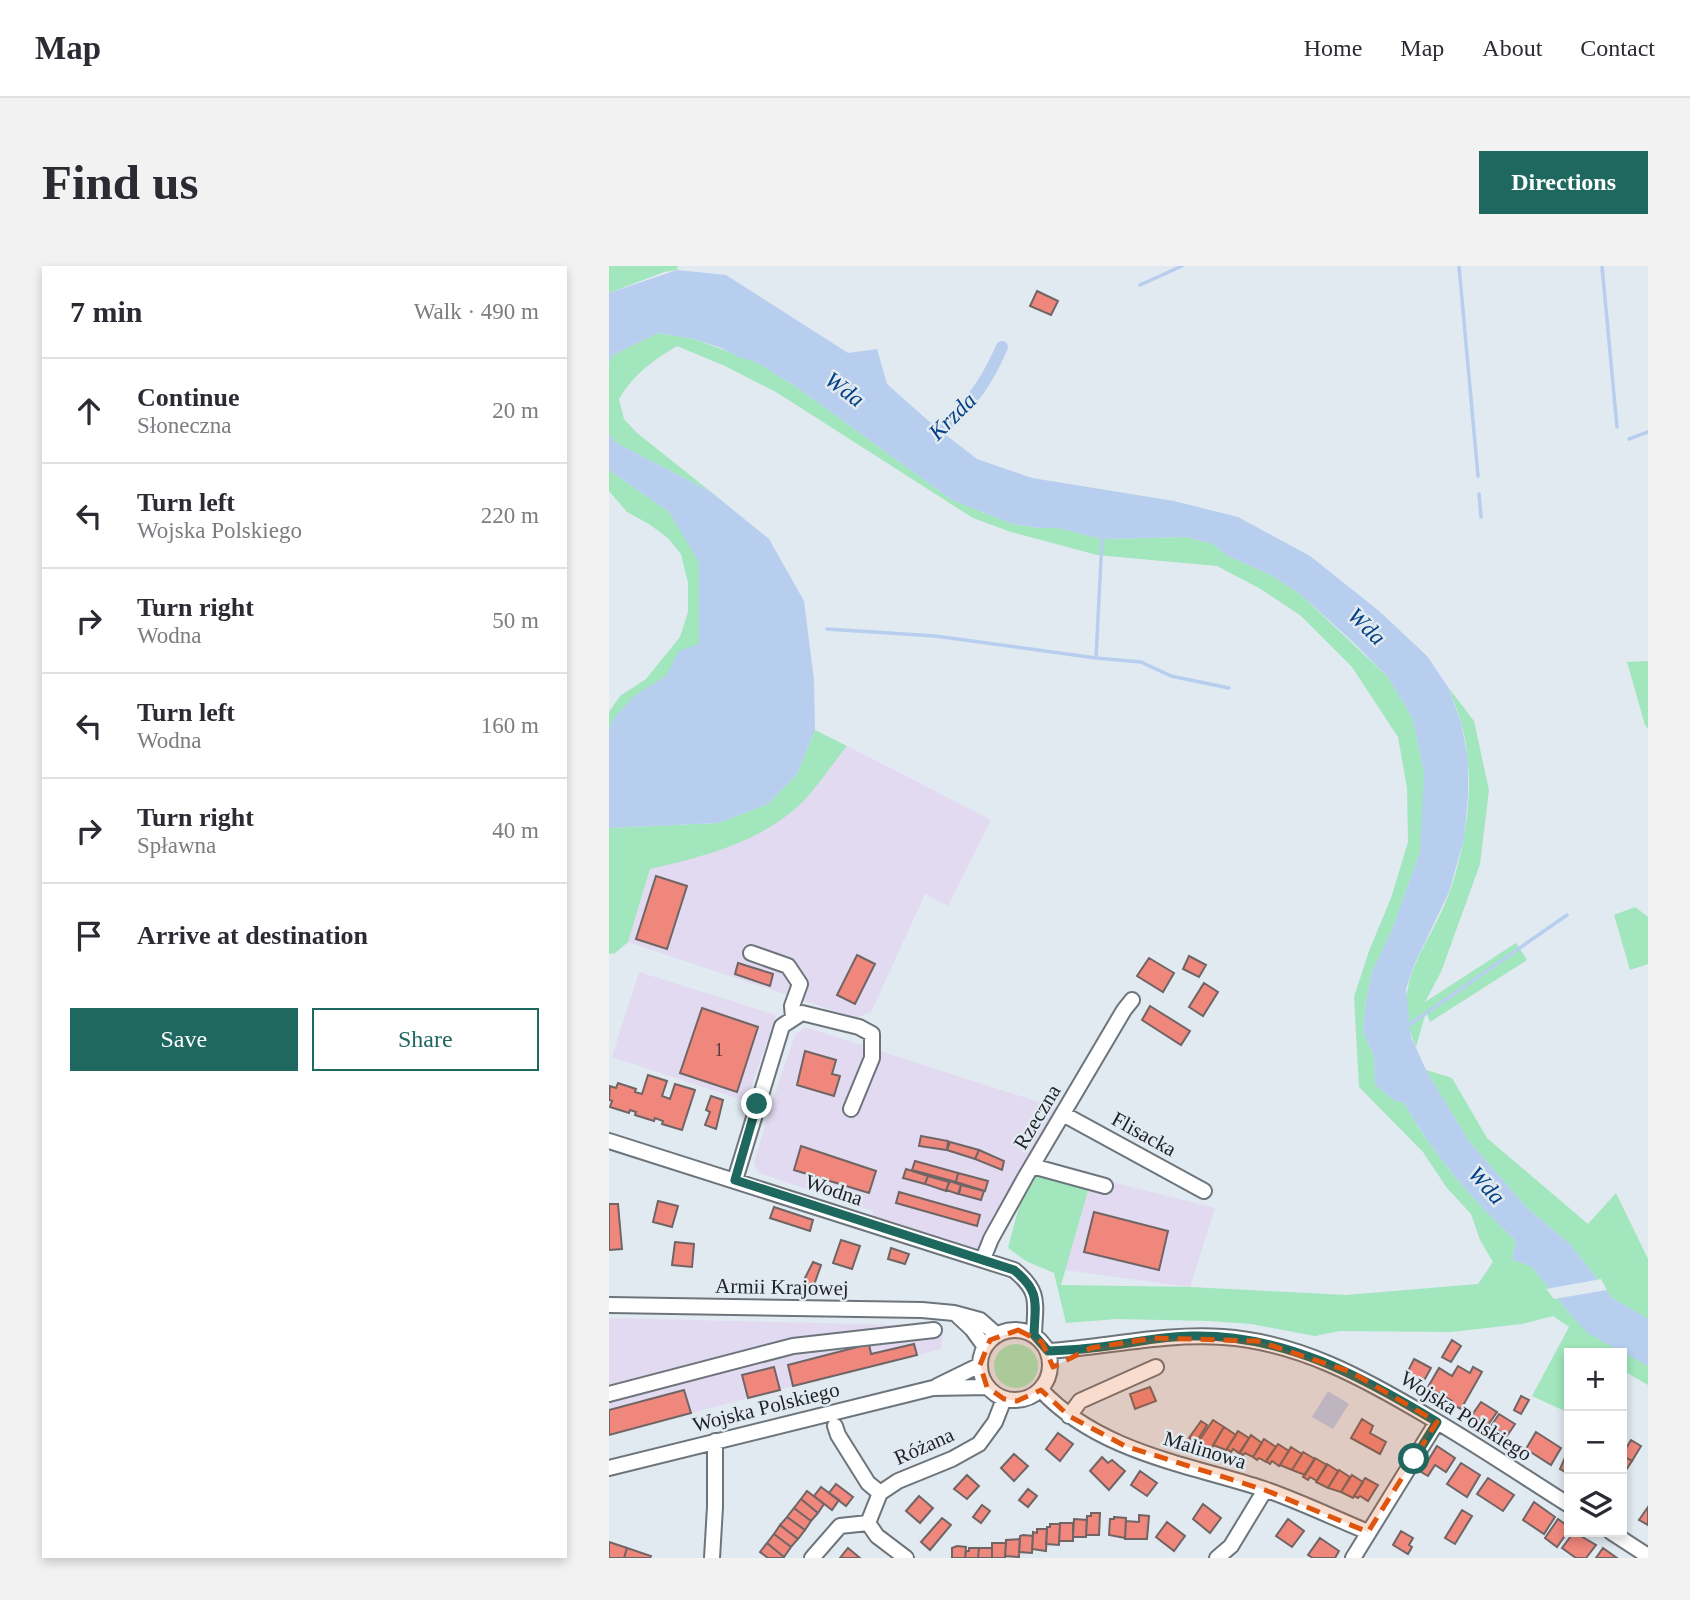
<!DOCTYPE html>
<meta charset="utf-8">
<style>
:root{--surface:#fff;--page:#f2f2f3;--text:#2b2b33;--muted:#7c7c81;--line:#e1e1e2;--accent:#1f685f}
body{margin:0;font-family:"Times New Roman",serif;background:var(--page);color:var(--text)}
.controls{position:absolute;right:21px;bottom:21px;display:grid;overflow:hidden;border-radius:0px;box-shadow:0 4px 10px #0003}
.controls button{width:63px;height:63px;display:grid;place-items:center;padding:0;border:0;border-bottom:2px solid var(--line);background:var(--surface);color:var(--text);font:35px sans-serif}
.stop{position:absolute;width:21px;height:21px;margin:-16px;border:5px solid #1f685f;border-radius:50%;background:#fff}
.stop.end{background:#1f685f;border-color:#fff;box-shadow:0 2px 7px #0008}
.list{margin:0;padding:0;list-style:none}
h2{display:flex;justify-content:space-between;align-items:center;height:91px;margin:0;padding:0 28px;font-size:30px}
h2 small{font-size:23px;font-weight:400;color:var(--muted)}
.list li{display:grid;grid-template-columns:46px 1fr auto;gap:21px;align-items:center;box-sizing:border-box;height:105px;padding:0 28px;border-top:2px solid var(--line)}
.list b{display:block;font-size:26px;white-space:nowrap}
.list p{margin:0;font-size:23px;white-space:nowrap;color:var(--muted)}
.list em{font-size:23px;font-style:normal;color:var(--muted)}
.actions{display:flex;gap:14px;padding:21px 28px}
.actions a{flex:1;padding:16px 0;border:2px solid var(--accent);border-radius:0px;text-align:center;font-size:24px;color:var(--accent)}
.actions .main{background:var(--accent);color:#fff}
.icon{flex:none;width:38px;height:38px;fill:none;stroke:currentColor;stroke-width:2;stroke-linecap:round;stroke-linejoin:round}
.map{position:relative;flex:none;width:1039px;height:1292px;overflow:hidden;border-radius:0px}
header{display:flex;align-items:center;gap:42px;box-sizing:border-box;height:98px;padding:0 35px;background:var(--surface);border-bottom:2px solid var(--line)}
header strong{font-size:33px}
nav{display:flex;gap:38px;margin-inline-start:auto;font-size:24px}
.intro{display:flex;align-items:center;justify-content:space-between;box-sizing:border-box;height:168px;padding:0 42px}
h1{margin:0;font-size:49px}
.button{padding:18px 32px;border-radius:0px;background:var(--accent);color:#fff;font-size:24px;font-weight:700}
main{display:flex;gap:42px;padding:0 42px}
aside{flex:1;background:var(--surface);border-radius:0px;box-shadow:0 4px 10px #0003}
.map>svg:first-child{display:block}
.industrial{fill:#e1daf0}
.green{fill:#a1e6bc}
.water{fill:#b7ceee}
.pier{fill:#e1e9f1}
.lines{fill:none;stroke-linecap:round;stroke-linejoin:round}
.stream{stroke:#b7ceee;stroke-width:3.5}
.canal{stroke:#b7ceee;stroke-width:12}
.building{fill:#ef877d;stroke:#706564;stroke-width:2}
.minor-casing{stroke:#6d757c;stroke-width:18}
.minor{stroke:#fff;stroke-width:14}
.route{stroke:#1f685f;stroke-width:9}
.marked{fill:#de560d;fill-opacity:0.2;stroke:#de560d;stroke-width:5;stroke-dasharray:14 9;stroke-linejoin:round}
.labels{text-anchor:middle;stroke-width:5;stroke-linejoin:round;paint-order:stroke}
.number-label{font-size:18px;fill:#533b3b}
.street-label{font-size:21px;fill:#1f2225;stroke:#e1e9f1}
.water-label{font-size:23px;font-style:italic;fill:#044084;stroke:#e1e9f1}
</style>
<header>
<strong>Map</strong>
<nav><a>Home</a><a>Map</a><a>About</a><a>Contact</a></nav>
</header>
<div class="intro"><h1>Find us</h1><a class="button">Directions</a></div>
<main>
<aside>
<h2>7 min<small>Walk · 490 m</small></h2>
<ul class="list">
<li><svg class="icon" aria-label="ahead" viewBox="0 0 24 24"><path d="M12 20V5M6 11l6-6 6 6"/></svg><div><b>Continue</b><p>Słoneczna</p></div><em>20 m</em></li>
<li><svg class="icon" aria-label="left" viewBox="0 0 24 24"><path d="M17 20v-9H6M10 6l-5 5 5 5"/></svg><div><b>Turn left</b><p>Wojska Polskiego</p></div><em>220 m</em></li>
<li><svg class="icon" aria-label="right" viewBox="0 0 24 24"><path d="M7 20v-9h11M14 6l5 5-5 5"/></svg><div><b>Turn right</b><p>Wodna</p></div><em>50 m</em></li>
<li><svg class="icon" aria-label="left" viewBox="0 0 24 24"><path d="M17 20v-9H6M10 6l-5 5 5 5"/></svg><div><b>Turn left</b><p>Wodna</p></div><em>160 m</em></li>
<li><svg class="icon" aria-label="right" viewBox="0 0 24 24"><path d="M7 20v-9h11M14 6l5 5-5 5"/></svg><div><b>Turn right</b><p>Spławna</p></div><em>40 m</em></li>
<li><svg class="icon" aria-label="arrive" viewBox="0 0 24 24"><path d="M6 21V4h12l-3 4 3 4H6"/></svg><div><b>Arrive at destination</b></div></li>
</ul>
<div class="actions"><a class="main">Save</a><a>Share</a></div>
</aside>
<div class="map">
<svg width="1039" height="1292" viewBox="0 0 1039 1292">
<rect width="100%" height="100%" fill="#e1e9f1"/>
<!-- industrial -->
<path class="industrial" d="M238 480 382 554 339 640 316 628 262 746 246 752 19 676 41 603 187 542Z
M30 706 167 749 137 835 3 791Z
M196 761 451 843 367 987 261 952 264 945 150 907 145 897 163 837 186 769Z
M483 911 606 942 581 1021 456 1004Z
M0 1052 334 1060 332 1083 184 1120 0 1169Z"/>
<!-- green -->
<path class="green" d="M0 0H69L68 4 55 6 0 27Z
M49 67 85 73 147 96 186 120 343 234 404 258 430 262H449L493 273 577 271 604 278 619 290 662 309 691 328 779 411 804 453 815 507V550L811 586 783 664 763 706 757 736 754 766 765 790 766 819 785 834 795 837C824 888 864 935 907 975L903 993 923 1001 966 1054 1039 1100V1119L1013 1104V1087H960V1147L923 1130 960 1061 944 1050 913 1058 842 1066 731 1065 706 1070 642 1058 600 1055 508 1053 457 1057 445 1007 417 995 399 982 423 892 483 911 452 1019 581 1021 737 1029 869 1018 884 996 871 974 862 948 838 922 814 886 750 821 745 731 760 685 782 632 799 576 798 522 789 471 743 401 691 349 650 322 608 300 488 289 402 266 364 252 167 126 116 100 68 80C43 95 25 108 10 133L15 153 28 167 102 226 6 176 0 167V97L4 89Z
M0 204 60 246 142 332 0 506V446L11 430 37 413 71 371 79 346V317L72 288 59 272 40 258 18 246 0 225Z
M1039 395V463L1036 459 1018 396Z
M839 421 865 455 880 524 871 598 832 706 816 736 907 677 918 694 821 756 817 746 807 781C778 716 821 682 841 625 859 573 867 510 852 456 849 444 843 432 839 421Z
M206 464 238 480C222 499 205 527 186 543 145 578 92 591 41 603L19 676 6 687 0 688V562L109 557 159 538 188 508Z
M1026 641 1039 651V698L1021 704 1005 649Z
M817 804 843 812 878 872 979 958 1007 927 1039 993V1053L1003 1032 961 978 918 942 859 874Z
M385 1100a22 22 0 1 1 44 0a22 22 0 1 1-44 0Z"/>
<!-- water -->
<path class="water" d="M68 4 117 9 239 87 268 83 278 118 324 159 368 193 423 212 565 235 629 251 701 290 770 345 818 390 839 421 852 456 859 493V531L855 573 840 626 806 697 797 723 802 771 817 804 859 874 918 942 961 978 1003 1032 1039 1053V1100L980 1068 966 1054 923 1001 903 993 907 975C863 934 825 889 795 837L785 834 766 819 765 790 754 766 757 736 763 706 783 664 811 586 815 507 804 453 779 411 745 377 691 328 662 309 619 290 604 278 577 271 493 273 449 262H430L404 258 343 234 186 120 147 96 129 91 112 82 85 73 49 67 4 89 0 97V27Z
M0 167 6 176 102 226 160 273 195 335 205 414 206 464 188 508 159 538 109 557 0 562V465L4 453 25 430 57 410 70 385 90 378V296L60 246 0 204Z
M719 1125 740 1138 724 1163 703 1151Z"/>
<!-- pier -->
<path class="pier" d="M992 1013 998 1024 945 1033 937 1023Z"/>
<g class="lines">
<!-- stream -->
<path class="stream" d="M850 0 869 210
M993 0 1008 161
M531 19 573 0
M1020 173 1039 166
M870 228 872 251
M218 363 326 370 487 392 493 273
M487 392 532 396 562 410 620 422
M800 759 958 649"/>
<!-- canal -->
<path class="canal" d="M318 175C356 144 373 127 393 81"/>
</g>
<!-- building -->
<path class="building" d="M428 25 449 35 442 49 421 40Z
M47 610 78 620 58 683 27 673Z
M248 689 266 698 246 738 228 729Z
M580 690 597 699 590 711 574 703Z
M540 692 565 707 554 726 528 710Z
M129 697 164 708 161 720 126 708Z
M595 717 609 726 594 750 580 741Z
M541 740 581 765 572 779 533 754Z
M93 742 149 761 128 826 71 807Z
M196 785 227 794 223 808 231 810 225 830 188 819Z
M39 809 58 815 53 830 61 833 66 818 86 824 73 864 53 858 54 855 46 852 45 855 26 849 27 846 21 844 20 847 1 841 3 835 0 834 1 820 7 822 9 817 27 823 26 826 33 828Z
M102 830 114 834 107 863 96 859 101 846 97 844Z
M312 870 339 875 338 884 310 880Z
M341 876 370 884 366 893 338 884Z
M192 880 267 905 260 927 185 904Z
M370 884 395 895 393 904 366 893Z
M306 895 349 907 347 916 303 904Z
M297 903 319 910 316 918 294 912Z
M349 907 379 915 376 925 347 916Z
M319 910 340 916 337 925 316 918Z
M341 915 352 919 349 928 337 924Z
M352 919 375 925 372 934 350 928Z
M290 926 371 949 368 960 287 937Z
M49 935 69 940 63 961 44 956Z
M0 938H9L13 983 0 984Z
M165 941 204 954 201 965 161 952Z
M485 946 559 965 550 1004 475 986Z
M232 974 251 980 243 1003 224 997Z
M66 976 85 978 83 1001 63 999Z
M282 982 300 988 296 998 279 993Z
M204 996 212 999 204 1022 193 1018Z
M843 1074 852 1080 842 1096 833 1091Z
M260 1078 262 1088 305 1078 308 1089 184 1120 179 1099Z
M805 1093 822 1102 812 1120 796 1111Z
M849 1100 861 1107 864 1101 873 1106 852 1143 842 1138 843 1135 819 1121 830 1102 843 1110Z
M165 1101 171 1124 139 1132 133 1109Z
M541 1121 547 1135 526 1143 521 1128Z
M75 1124 82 1147 0 1169V1144Z
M912 1130 920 1134 912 1148 905 1144Z
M872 1136 888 1146 879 1159 863 1149Z
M890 1148 906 1158 898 1170 882 1160Z
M753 1153 764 1160 761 1167 777 1176 771 1188 742 1172Z
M604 1154 615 1161 602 1183 590 1175Z
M592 1155 598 1159 587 1176 580 1172Z
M615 1161 627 1169 617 1184 604 1179Z
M629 1165 640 1172 630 1187 624 1183 622 1186 618 1183Z
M927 1166 952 1182 942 1199 917 1183Z
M449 1167 464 1178 451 1195 437 1183Z
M642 1169 653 1177 644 1191 636 1187 634 1189 631 1187Z
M655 1173 667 1181 657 1196 650 1192 648 1194 644 1191Z
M1022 1174 1032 1180 1023 1195 1013 1189Z
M669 1178 680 1185 670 1200 663 1195 661 1198 657 1195Z
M828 1180 846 1192 837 1206 826 1199 819 1210 812 1206Z
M682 1181 693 1188 683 1204 671 1199Z
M694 1186 706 1193 696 1209 683 1204Z
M405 1188 419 1200 405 1215 392 1202Z
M957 1189 960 1191V1208L951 1203Z
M1013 1189 1023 1195 1013 1210Z
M493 1191 499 1197 503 1194 516 1205 500 1224 481 1205Z
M706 1192 718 1199 708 1215 701 1211 699 1214 694 1211Z
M852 1197 871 1209 858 1231 838 1218Z
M718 1198 729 1205 719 1222 707 1216Z
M730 1204 741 1211 732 1226 719 1222Z
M531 1205 548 1217 538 1230 522 1219Z
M358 1209 370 1220 358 1233 345 1223Z
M743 1209 754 1216 744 1232 732 1226Z
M756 1212 769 1219 759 1235 751 1230 749 1232 745 1230Z
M879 1212 905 1229 894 1245 868 1228Z
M227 1218 244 1231 237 1240 220 1227Z
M212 1221 230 1234 223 1244 205 1230Z
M419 1223 428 1230 419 1241 410 1234Z
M198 1225 215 1238 209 1247 192 1233Z
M310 1230 324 1242 311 1257 297 1245Z
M192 1233 209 1247 202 1255 185 1242Z
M925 1236 946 1251 935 1268 914 1254Z
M594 1238 612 1252 601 1267 584 1253Z
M373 1239 381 1245 372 1257 364 1251Z
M1039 1241V1259L1030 1254Z
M185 1242 202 1255 196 1264 178 1251Z
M853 1244 863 1250 846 1278 836 1272Z
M482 1247H491L490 1269H477L478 1250H482Z
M530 1249 540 1250 538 1273H516L517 1255 530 1256Z
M178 1251 196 1264 189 1273 171 1259Z
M505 1251 517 1252 516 1272 500 1269 501 1253H505Z
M333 1252 342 1259 321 1284 312 1276Z
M465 1253 478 1254 477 1271H464Z
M679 1253 695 1265 683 1281 667 1270Z
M949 1253 960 1261V1264L948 1281 936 1272Z
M558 1256 576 1270 565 1285 547 1271Z
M451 1257H464V1275H450Z
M441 1258H451L450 1279 437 1278 438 1261H441Z
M171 1259 189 1273 182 1281 165 1268Z
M428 1263H438L437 1285 423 1283 424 1266 428 1267Z
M792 1265 804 1272 800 1279 803 1281 799 1288 784 1279Z
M965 1266 987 1279 977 1292H967L953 1282Z
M165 1268 182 1281 175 1291 158 1277Z
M414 1269 424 1270 423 1287 410 1286 411 1270Z
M711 1272 730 1285 726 1292H704L699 1289Z
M411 1273 410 1291 396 1290 397 1274Z
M0 1276 18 1282 15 1292H0Z
M158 1277 175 1291 174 1292H159L151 1286Z
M383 1277H397L396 1292H383Z
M348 1280 357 1281 356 1292H343V1282Z
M18 1282 42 1290 41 1292H15Z
M239 1282 251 1292H231Z
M360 1282H370L369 1292H356L357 1285H360Z
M370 1282H383V1292H369Z
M994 1282 1008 1292H987Z"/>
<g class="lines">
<!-- minor casing -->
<g class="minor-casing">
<path id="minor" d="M142 687 179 700 191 718 183 740 184 752
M454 848 595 925
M0 875 405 1004C432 1026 426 1037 425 1069
M423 900 496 920
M126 914 173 760 193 747 250 761 263 768V792L242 843
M374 993 382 973 417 910 515 744 523 734
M0 1039 313 1044 345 1047 371 1054 388 1069
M349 1050 363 1063 376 1081
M371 1099a35 35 0 1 1 70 0a35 35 0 1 1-70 0Z
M439 1085C498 1081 555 1067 614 1071 690 1076 756 1113 820 1151 868 1179 914 1210 960 1239
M328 1120 371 1099
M432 1124C490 1186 578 1198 655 1223 690 1235 725 1252 759 1266
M0 1128 184 1080 325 1064
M460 1150 471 1135 547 1101
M226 1160 229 1169 259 1217 271 1227
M0 1202 324 1122 378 1121
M271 1227 289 1215 343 1193 370 1178 386 1156 395 1133
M271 1227 259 1257 268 1270 297 1292
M1002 1266 1039 1290
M103 1292 106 1241V1175
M203 1292 231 1260 259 1257
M608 1292 622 1280 656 1224
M744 1292 828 1156"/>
</g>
<!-- minor -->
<use href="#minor" class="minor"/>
</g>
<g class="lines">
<!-- route -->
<path class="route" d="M148 838 126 914 405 1004C432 1026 426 1037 425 1069L439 1085C453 1084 468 1084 482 1082 516 1079 549 1070 583 1070 675 1068 752 1110 828 1156L805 1193"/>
</g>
<!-- marked area -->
<path class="marked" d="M409 1064 433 1076 444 1101 482 1082 545 1072 649 1075 742 1106 828 1156 759 1266 656 1224 516 1180 460 1150 432 1124 408 1135 395 1133 378 1121 371 1099 381 1074Z"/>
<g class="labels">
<!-- number labels -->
<g class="number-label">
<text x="110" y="790">1</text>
</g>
<!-- street labels -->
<g class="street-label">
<text transform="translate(428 851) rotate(-59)" y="7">Rzeczna</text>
<text transform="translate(535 868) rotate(29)" y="7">Flisacka</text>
<text transform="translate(225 924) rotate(18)" y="7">Wodna</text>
<text transform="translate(173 1021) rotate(1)" y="7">Armii Krajowej</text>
<text transform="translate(157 1141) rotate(-14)" y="7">Wojska Polskiego</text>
<text transform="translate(857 1150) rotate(32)" y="7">Wojska Polskiego</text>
<text transform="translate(315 1180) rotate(-24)" y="7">Różana</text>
<text transform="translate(596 1184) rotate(17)" y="7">Malinowa</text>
</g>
<!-- water labels -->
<g class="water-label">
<text transform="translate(236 123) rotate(37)" y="8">Wda</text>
<text transform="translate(343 150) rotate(-45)" y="8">Krzda</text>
<text transform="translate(758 360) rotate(44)" y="8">Wda</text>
<text transform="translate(878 919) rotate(48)" y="8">Wda</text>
</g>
</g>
</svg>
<div class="controls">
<button>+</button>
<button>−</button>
<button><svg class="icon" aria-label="layers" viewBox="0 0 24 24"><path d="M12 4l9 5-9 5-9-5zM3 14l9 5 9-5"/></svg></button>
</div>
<div class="stop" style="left:805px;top:1193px"></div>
<div class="stop end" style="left:148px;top:838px"></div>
</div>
</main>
